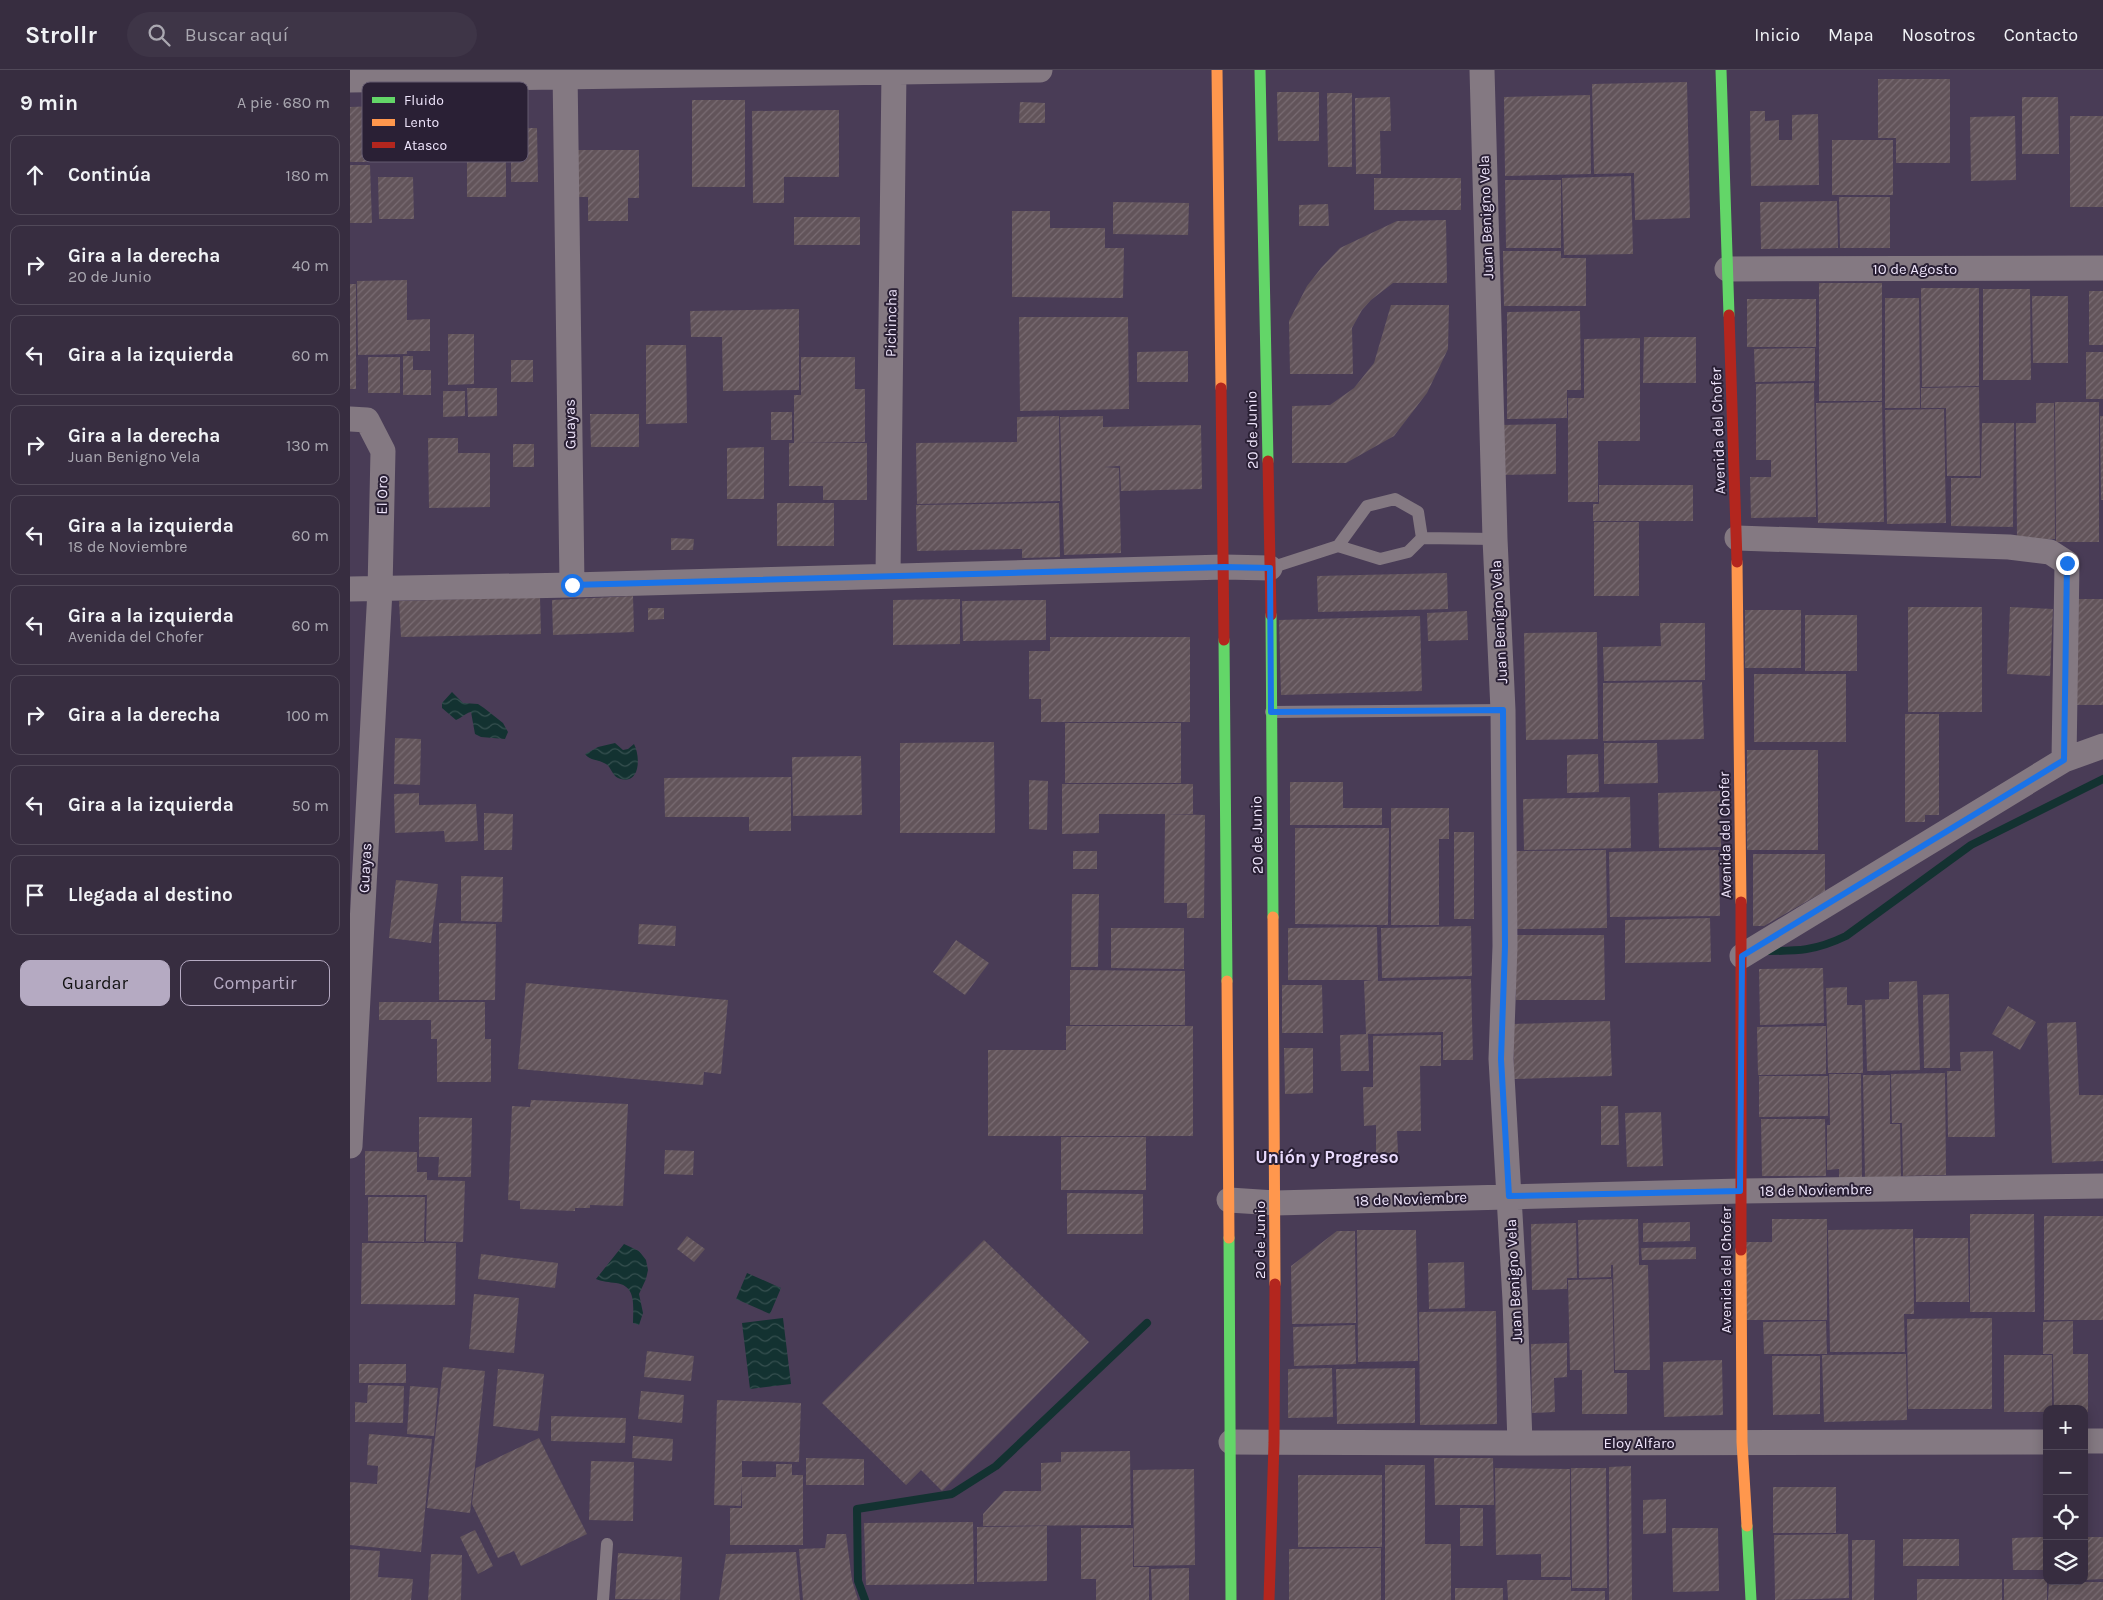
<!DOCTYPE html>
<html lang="es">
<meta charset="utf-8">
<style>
:root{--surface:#372d40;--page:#3e3547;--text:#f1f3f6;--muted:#aaa8b1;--line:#514959;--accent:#b5aac2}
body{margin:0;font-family:Karla,sans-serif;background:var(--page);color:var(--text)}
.controls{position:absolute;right:15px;bottom:15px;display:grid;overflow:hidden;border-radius:10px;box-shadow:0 2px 12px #0003}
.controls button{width:45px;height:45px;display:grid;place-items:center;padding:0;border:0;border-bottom:1px solid var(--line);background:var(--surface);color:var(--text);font:25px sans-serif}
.stop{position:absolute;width:15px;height:15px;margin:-11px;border:4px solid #1a73e8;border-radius:50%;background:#fff}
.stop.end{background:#1a73e8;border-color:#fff;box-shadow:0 1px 5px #0008}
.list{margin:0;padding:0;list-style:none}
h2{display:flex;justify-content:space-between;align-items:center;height:65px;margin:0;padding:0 20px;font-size:21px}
h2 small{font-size:16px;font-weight:400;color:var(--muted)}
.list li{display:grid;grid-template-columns:32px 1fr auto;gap:15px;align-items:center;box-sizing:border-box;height:80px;margin:0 10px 10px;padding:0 10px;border:1px solid var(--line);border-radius:10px}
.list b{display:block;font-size:19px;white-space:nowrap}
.list p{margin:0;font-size:16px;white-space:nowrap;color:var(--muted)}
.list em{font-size:16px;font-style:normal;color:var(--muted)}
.actions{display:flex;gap:10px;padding:15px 20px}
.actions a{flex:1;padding:11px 0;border:1px solid var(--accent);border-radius:10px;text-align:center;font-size:18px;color:var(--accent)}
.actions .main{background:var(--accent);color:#111}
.icon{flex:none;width:28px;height:28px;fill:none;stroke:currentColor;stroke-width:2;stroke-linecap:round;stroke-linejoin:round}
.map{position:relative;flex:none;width:1753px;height:1530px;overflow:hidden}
header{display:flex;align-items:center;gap:30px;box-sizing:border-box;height:70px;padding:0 25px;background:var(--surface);border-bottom:1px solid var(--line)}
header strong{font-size:24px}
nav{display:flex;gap:28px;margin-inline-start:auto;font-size:18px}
.search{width:350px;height:45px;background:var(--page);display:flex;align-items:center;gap:12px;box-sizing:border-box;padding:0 18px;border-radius:28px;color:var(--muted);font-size:19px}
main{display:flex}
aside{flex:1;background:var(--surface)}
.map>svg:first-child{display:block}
.water{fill:url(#water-waves)}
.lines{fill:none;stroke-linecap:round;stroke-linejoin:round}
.stream{stroke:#133231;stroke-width:8}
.building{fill:url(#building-hatch)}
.lane{stroke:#847982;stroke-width:12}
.street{stroke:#847982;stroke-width:25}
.fast{stroke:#63d668;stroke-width:11}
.slow{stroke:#ff974d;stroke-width:11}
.jam{stroke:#b3261e;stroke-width:11}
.route{stroke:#1a73e8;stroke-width:6}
.labels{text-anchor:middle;stroke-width:4;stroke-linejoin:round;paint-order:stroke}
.street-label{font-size:15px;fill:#efe5fc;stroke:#2a2035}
.quarter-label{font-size:18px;font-weight:bold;fill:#eadbfe;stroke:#2a2035}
.key{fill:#2a2035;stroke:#655b71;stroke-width:1}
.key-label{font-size:14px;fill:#efe5fc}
</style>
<header>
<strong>Strollr</strong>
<div class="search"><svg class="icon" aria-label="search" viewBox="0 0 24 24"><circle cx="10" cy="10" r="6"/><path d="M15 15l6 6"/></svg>Buscar aquí</div>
<nav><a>Inicio</a><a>Mapa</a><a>Nosotros</a><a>Contacto</a></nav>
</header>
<main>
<aside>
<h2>9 min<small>A pie · 680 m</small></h2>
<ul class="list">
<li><svg class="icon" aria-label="ahead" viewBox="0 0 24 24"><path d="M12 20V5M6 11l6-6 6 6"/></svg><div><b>Continúa</b></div><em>180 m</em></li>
<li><svg class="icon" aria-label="right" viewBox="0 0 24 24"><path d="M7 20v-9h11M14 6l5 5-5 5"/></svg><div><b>Gira a la derecha</b><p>20 de Junio</p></div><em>40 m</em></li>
<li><svg class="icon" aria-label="left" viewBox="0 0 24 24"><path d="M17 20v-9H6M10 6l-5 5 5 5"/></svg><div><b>Gira a la izquierda</b></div><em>60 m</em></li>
<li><svg class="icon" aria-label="right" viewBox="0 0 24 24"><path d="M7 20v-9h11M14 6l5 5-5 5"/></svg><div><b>Gira a la derecha</b><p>Juan Benigno Vela</p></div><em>130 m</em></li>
<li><svg class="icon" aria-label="left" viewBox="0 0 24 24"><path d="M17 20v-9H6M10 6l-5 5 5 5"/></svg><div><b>Gira a la izquierda</b><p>18 de Noviembre</p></div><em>60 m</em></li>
<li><svg class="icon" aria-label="left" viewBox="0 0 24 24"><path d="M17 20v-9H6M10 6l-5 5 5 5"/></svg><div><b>Gira a la izquierda</b><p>Avenida del Chofer</p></div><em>60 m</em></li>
<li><svg class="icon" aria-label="right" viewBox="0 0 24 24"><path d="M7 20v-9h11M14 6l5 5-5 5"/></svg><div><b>Gira a la derecha</b></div><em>100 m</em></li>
<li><svg class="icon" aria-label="left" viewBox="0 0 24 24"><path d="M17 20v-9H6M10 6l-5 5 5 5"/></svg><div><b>Gira a la izquierda</b></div><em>50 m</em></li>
<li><svg class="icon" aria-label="arrive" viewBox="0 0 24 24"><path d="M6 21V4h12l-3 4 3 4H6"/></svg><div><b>Llegada al destino</b></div></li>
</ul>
<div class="actions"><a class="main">Guardar</a><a>Compartir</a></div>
</aside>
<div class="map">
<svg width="1753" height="1530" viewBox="0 0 1753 1530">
<defs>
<pattern id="water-waves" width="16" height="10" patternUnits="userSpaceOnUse" patternTransform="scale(1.25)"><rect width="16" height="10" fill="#133231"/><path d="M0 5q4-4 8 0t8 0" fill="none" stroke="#365050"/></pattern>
<pattern id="building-hatch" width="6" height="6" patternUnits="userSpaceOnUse" patternTransform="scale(1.25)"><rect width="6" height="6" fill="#62545a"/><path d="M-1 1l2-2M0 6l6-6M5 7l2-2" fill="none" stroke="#796c73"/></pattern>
</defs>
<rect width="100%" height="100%" fill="#493c56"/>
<!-- water -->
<path class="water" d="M102 622 113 633 128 634 134 638 153 653 158 662 155 669 131 667 125 664 121 642C115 643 112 648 106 650L92 638V633Z
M265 673 273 680 278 679 284 674C291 687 290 717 268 708 262 705 261 697 256 694 248 689 240 691 235 684L248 677Z
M274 1174 289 1181 296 1190 298 1200 296 1209 289 1224 293 1243 289 1255 283 1253C283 1236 287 1216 266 1213 259 1212 253 1212 246 1209Z
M397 1203 431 1218 420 1244 386 1229Z
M433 1248 441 1314 400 1319 392 1253Z"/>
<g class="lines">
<!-- stream -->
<path class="stream" d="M1415 881C1448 881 1465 881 1496 866L1621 775 1753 709
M515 1530 508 1511 507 1439 602 1424 646 1396 797 1253"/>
</g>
<!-- building -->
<path class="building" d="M1528 9H1600V93H1546V68H1528Z
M1337 12 1340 148 1285 150 1284 103 1244 104 1242 14Z
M927 22H969V71H928Z
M977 23H1002V97H978Z
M1240 25 1241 104 1155 106 1154 27Z
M1040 27 1041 61H1030L1031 104H1006L1005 28Z
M1672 27H1708L1709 84H1672Z
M342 30H395V117H342Z
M670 32 695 33V53H669Z
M27 36 29 92H0V37Z
M489 40V107H434V133H403L402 41Z
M1400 41H1415V51L1429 50V70H1442V45L1468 44 1469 115 1401 116Z
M1665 46 1666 110 1621 111 1620 47Z
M1720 46H1753V137H1720Z
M161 58H187L188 112H161Z
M1482 70H1543V125H1482Z
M117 74H156V127H117Z
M223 80H289V128H278V151H238V127H223Z
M0 95H20L22 153H0Z
M1281 106 1283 184 1214 185 1212 108Z
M28 107H63L64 149H29Z
M1024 108H1111V140H1024Z
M1155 110H1211V178H1156Z
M1489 127H1540V178H1490Z
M1487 131 1488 178 1411 179 1410 132Z
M763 132 839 133 838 165 763 164Z
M978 134 979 156H949V135Z
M662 141H700V158H755V178H774L773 228 662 227Z
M444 147H510V175H444Z
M1096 150 1097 213H1043L1021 230 1012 240 1002 258 1003 304H940L939 251 957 216 971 198 990 178 1047 151Z
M1153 181H1211V188H1236V236H1154Z
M57 210V250L80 249V281H57V284L8 285 7 211Z
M1469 213H1532V331H1469Z
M0 214H6V319H0Z
M1571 218H1629V316L1572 317Z
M1633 219H1680L1681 310H1633Z
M1739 221H1753V275H1739Z
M1682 226H1718V293H1683Z
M1535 228H1569L1570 338H1535Z
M1397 229H1466V277H1397Z
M1041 235H1099L1098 279 1077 323 1044 366 996 393H942V336L980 335 1004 318 1024 293Z
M449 239V320L373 321 372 267H341L340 241Z
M1230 241 1231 320H1217V348L1157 349V242Z
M669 247H778L779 339 670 341Z
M98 264H124V314L98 315Z
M1294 267H1346V313H1293Z
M1290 268V371H1248V432H1218V328H1234V269Z
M296 275H336L337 353 296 354Z
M1465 278V311L1405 312 1404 279Z
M838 281V312H787V282Z
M1736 282H1753V329H1736Z
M53 286H63V300H81V325H53Z
M18 287H50V323H18Z
M451 287H505V319H515V372L444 373V325H451Z
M161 290H183V312H161Z
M1464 313 1466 447 1401 448 1400 407H1421V390H1406V314Z
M1629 317 1630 406H1597L1596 338H1571V318Z
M117 318H147V346L118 347Z
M93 321H115V346L93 347Z
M1532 332 1534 452 1468 453 1466 333Z
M1705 332H1749V472H1706Z
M1686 333H1704L1705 469H1667L1666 353H1686Z
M1594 339 1596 453 1537 454 1535 340Z
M421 342H442V370H421Z
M240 344H289V377H241Z
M709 346 710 431 567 434 566 373 667 372V347Z
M753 346V357L851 355 852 419 771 421 770 396 754 397 769 398 771 483 714 485 710 347Z
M1750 346H1753V430H1751Z
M1632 353H1664L1663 457 1601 456V408H1631Z
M1206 354V404L1151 405 1150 355Z
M78 368H108V383H140V437L79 438Z
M439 373H517V430H473V416H439Z
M163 374H184V397H163Z
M414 377V429H377V378Z
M1249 415H1343V451H1243V434H1249Z
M427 433H484V476H427Z
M709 433 710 487 672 488V479L567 481 566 435Z
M1244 452H1289V526H1244Z
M321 468 344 469 343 480H321Z
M1097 503 1098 539 968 542 967 506Z
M283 526 284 562 203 565 202 530Z
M190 527 191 564 51 567 49 531Z
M610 529V574L543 575V530Z
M1727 529H1753V635H1727Z
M696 530V570L613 571 612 531Z
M1558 537H1632V642H1558Z
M1660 537 1703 539 1700 606 1657 604Z
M298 538H314V549L298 550Z
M1395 540H1451V598H1395Z
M1117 541 1118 570 1078 571 1077 543Z
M1455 545H1507V601H1455Z
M1070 546 1072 621 931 625 929 550Z
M1310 553H1355V610L1254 611 1253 577 1311 576Z
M1247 562 1248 669 1176 670 1174 563Z
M700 567H840V652H691V629H679V581H700Z
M1404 604H1496V672H1404Z
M1352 612 1354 669 1253 671V613Z
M1555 644H1589V745H1575V752H1555Z
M715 653H831V713H715Z
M45 668 71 669 70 715 44 714Z
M644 672 645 763H550V673Z
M1254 673H1307L1308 713 1254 714Z
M1397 680H1468V780H1397Z
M1248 684 1249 722 1217 723V685Z
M511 686 512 745 443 746 442 687Z
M441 707V761H399V747H315L314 708Z
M679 710 698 711 697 760 679 759Z
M940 712H993V738H1032V755H940Z
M712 714H843V744H749V763L712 764Z
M1370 721 1371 777 1309 778 1308 723Z
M69 723V735L126 734 128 771 95 772 94 761 45 763 44 724Z
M1280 727 1281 778 1174 780 1173 729Z
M1041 738H1099V769H1089V855H1041Z
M134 743 163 744 162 780H134Z
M815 744 855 745 854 848H837V833H814Z
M945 758H1039L1038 855 945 854Z
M1104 762H1124V849H1104Z
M1256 780 1257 858 1167 859 1166 781Z
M1369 780 1370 846 1260 847 1259 782Z
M723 781H747V799H723Z
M1403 784H1475V821L1414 856H1403Z
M111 806 153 807 152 852 111 851Z
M46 810 88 814 81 873 39 868Z
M722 824H749L748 897H721Z
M1360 848 1361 892 1275 893V850Z
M89 853 146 854 145 930H89Z
M289 854 326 856 325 876 288 874Z
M1121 856 1122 906 1032 908 1031 858Z
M1027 857 1028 911 1121 909 1123 990H1093V962L1016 964 1014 911 1023 910H938V858Z
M761 858H834V899L761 898Z
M1166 865H1254L1255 930H1166Z
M606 870 639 893 615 925 583 902Z
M1473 898 1474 953 1410 955 1409 899Z
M720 900 835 901V955H720Z
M1567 911 1570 1000 1517 1001 1515 930 1539 929V912Z
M176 913 378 930 371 1004 354 1002 353 1015 168 999Z
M932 915H972L973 963H932Z
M1497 917V935H1512L1513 1003H1478L1476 918Z
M1599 924 1600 998H1574L1573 925Z
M29 932H135V969H141V1012H87V969H81V950H29Z
M1658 936 1686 952 1670 980 1642 964Z
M1260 951 1262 1006 1164 1009 1163 954Z
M1726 952 1729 1025H1753V1091L1702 1093 1697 953Z
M716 956H843V1066H638V980H716Z
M1476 956V1004L1408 1005 1407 957Z
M1018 964 1019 1001H991L990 965Z
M1091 965V996H1070L1071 1061H1047L1048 1083H1026V1055L1014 1056 1013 1017H1023V966Z
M934 978H963V1023L935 1024Z
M1643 981 1645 1067H1598L1597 1001H1611L1610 982Z
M1595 1003 1596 1105 1553 1106 1552 1053H1542L1541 1004Z
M1479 1004H1511L1512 1111H1489V1099L1477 1100V1055H1480Z
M1513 1005H1540V1054H1550L1551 1109H1515Z
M1409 1006H1478V1046L1409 1047Z
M181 1030 278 1034 273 1136 240 1135V1138H225V1141L170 1139V1131L158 1130 162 1036 180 1037Z
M1251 1036H1268L1269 1075H1251Z
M1311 1042 1313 1096 1277 1097 1275 1043Z
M69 1047 122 1048 121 1107H88L89 1087H69Z
M1411 1049H1475L1476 1106H1412Z
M711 1067H796V1120H711Z
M315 1080 344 1081 343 1105 314 1104Z
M15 1081 67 1082V1102H77V1110L115 1111 113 1172 76 1171 77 1125H15Z
M717 1123 793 1124V1164H717Z
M18 1127H75L74 1172 18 1171Z
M1620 1144H1684L1685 1242H1620Z
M1694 1146H1753V1250H1694Z
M1288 1149 1289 1195H1298L1300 1300H1265L1263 1195H1261V1207L1229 1208 1228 1150Z
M1422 1149H1477V1250H1395L1394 1172H1422Z
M1340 1152V1171L1293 1172V1153Z
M1226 1153 1227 1208H1217V1219L1182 1220 1181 1154Z
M1563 1159 1564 1244H1554L1555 1282H1480L1478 1160Z
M1007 1160H1066L1068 1291 1008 1292Z
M987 1161H1005L1006 1253 942 1254 941 1196Z
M337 1166 355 1179 344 1192 327 1179Z
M1565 1168H1618L1619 1232H1566Z
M634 1170 739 1272 592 1421 571 1400 556 1415 472 1333Z
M12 1173H106L105 1235 11 1234Z
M1346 1177V1189L1292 1190 1291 1178Z
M131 1184 208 1193 205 1218 128 1209Z
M1114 1192 1115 1238 1079 1239 1078 1193Z
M1262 1209 1264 1303H1277V1344H1232V1300H1220L1218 1210Z
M124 1224 169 1228 164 1283 119 1279Z
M1146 1241 1147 1354 1070 1355 1069 1242Z
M1642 1248V1339H1558L1557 1249Z
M1476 1251 1477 1284H1414L1413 1252Z
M1723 1251V1284H1738V1342H1734V1339H1704L1703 1284H1693V1252Z
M1005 1255 1006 1294 944 1296 943 1257Z
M1217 1273V1307L1204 1308 1205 1342 1182 1343 1181 1274Z
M297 1281 344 1286 341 1311 294 1307Z
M1556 1284 1557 1350 1474 1352 1472 1285Z
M1654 1285H1702V1339H1697V1342H1654Z
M1422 1286H1470V1344L1423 1345Z
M1372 1290 1373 1345 1314 1347 1313 1292Z
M9 1294H56V1313H9Z
M93 1297 135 1301 120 1443 77 1438Z
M982 1298 983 1347 938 1348V1299Z
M1065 1298V1353L987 1354 986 1299Z
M148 1299 194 1304 188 1361 143 1356Z
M18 1315 54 1316 53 1353 5 1352V1332L17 1333Z
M60 1316 88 1318 84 1366 57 1364Z
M291 1321 334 1325 332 1353 288 1349Z
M367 1330 451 1333 449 1392 392 1391V1407H426V1394H442V1405H453V1475H380V1438H392V1412L391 1436 364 1435Z
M201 1346 276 1348 275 1373 201 1371Z
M19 1364 82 1369 71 1482 0 1475V1412L27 1414 28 1396 17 1395Z
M283 1366 323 1369 322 1391 282 1388Z
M189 1368 237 1464 171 1496 164 1481 148 1488 122 1434 126 1398Z
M780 1381 781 1455 633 1456V1444L654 1421H691V1393L711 1392V1382Z
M456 1388 514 1389V1415H456Z
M1084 1388H1143L1144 1435H1085Z
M241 1391 284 1392 283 1451 239 1450Z
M1035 1395H1075V1474H1101V1530H1035Z
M1281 1396 1282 1530H1259V1397Z
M1145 1398 1220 1399V1507H1191V1484L1146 1485Z
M1221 1398H1256L1257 1518H1222Z
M844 1399 845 1495 784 1496 783 1400Z
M948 1405H1032V1477H948Z
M1423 1417H1486V1463H1423Z
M1316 1429V1463L1293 1464V1430Z
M1110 1438H1133V1476H1110Z
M623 1452 624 1514 516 1515 514 1453Z
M697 1456V1511L627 1512V1457Z
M731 1458H783V1497H799V1530H746V1509H731Z
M1322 1458H1368L1369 1521 1323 1522Z
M125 1460 143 1496 128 1504 110 1467Z
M477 1464H496L502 1510 508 1530H453L449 1479 475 1478Z
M1498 1464 1499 1528 1425 1530 1424 1465Z
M1693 1467V1500H1663L1662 1468Z
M1734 1467H1753V1509L1734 1510Z
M1553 1469H1609V1496H1553Z
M1502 1470H1525L1524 1530H1502Z
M1031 1478V1530H939V1479Z
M0 1479 30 1481 28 1507 63 1509 61 1530H0Z
M446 1482 450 1530H369L376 1484Z
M268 1483 332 1487 330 1530 265 1529Z
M81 1484 112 1485 111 1530H78Z
M839 1498V1530H802L801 1499Z
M1567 1509H1652V1530H1567Z
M1654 1509H1697V1530H1654Z
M1157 1510H1221V1521H1255V1530H1158Z
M1699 1512H1753V1530H1698Z
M1105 1518H1153V1530H1105Z"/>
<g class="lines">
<!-- lane -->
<path class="lane" d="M988 476 1017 436 1045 429 1068 442 1072 468
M920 498 988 476 1030 489 1058 482 1072 468 1145 469
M921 642 1153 640
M253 1530 257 1474"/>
<!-- street -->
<path class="street" d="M215 0 222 515
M1132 0 1145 469 1153 640 1155 876 1151 989 1165 1230 1170 1373
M0 10 690 0
M1377 199 1753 198
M0 349 17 350 33 381 30 520 0 1076
M1387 468 1659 477 1700 482 1717 493 1714 690
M538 506 544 0
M0 519 222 515 874 497 920 498
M1392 886 1714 690 1753 676
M879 1130 925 1133 1391 1121 1753 1116
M1734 1371H1753
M881 1372 1170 1373 1697 1372"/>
<!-- fast -->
<path class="fast" d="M910 0 918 391
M1371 0 1379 245
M921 545 923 847
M874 570 877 911
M879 1168 881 1530
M1397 1456 1401 1530"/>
<!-- slow -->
<path class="slow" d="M867 0 871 318
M1387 492 1391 832
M923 847 925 1214
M877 911 879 1168
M1391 1180 1392 1372 1397 1456"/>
<!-- jam -->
<path class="jam" d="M1379 245 1387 492
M871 318 874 570
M918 391 921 545
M1391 1180V832
M919 1530 924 1373 925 1214"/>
</g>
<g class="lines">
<!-- route -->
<path class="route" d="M222 515 874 497 920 498 921 642 1153 640 1155 876 1151 989 1159 1126 1390 1121 1392 886 1714 690 1717 493"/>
</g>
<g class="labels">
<!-- street labels -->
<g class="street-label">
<text transform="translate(1136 147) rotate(-92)" y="5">Juan Benigno Vela</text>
<text x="1565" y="204">10 de Agosto</text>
<text transform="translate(541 253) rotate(-89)" y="5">Pichincha</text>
<text transform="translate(220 354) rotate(-91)" y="5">Guayas</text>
<text transform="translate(902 360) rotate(-91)" y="5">20 de Junio</text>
<text transform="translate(1368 361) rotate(-92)" y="5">Avenida del Chofer</text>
<text transform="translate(32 425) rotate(-89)" y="5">El Oro</text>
<text transform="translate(1149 552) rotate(-93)" y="5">Juan Benigno Vela</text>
<text transform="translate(907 765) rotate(-91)" y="5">20 de Junio</text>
<text transform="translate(1375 765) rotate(-91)" y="5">Avenida del Chofer</text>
<text transform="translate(15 798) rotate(-87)" y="5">Guayas</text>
<text transform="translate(1466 1120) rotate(-1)" y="5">18 de Noviembre</text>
<text transform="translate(1061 1129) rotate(-2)" y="5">18 de Noviembre</text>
<text transform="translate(910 1170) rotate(-90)" y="5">20 de Junio</text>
<text transform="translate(1376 1200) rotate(-90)" y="5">Avenida del Chofer</text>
<text transform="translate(1164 1211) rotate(-93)" y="5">Juan Benigno Vela</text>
<text x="1289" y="1378">Eloy Alfaro</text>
</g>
<!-- quarter labels -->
<g class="quarter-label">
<text x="977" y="1093">Unión y Progreso</text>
</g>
</g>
<!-- legend -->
<rect x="12" y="12" width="166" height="80" rx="8" class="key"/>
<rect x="22" y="27" width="23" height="6" fill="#63d668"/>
<rect x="22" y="49" width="23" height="7" fill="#ff974d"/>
<rect x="22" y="72" width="23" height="6" fill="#b3261e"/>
<g class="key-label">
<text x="54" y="35">Fluido</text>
<text x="54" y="57">Lento</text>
<text x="54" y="80">Atasco</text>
</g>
</svg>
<div class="controls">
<button>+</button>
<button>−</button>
<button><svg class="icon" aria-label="locate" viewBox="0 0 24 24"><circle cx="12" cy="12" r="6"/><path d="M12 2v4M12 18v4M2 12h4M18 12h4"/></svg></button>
<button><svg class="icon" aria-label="layers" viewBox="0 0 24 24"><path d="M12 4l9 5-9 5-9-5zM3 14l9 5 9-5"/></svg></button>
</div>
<div class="stop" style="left:222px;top:515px"></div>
<div class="stop end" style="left:1717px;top:493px"></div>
</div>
</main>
